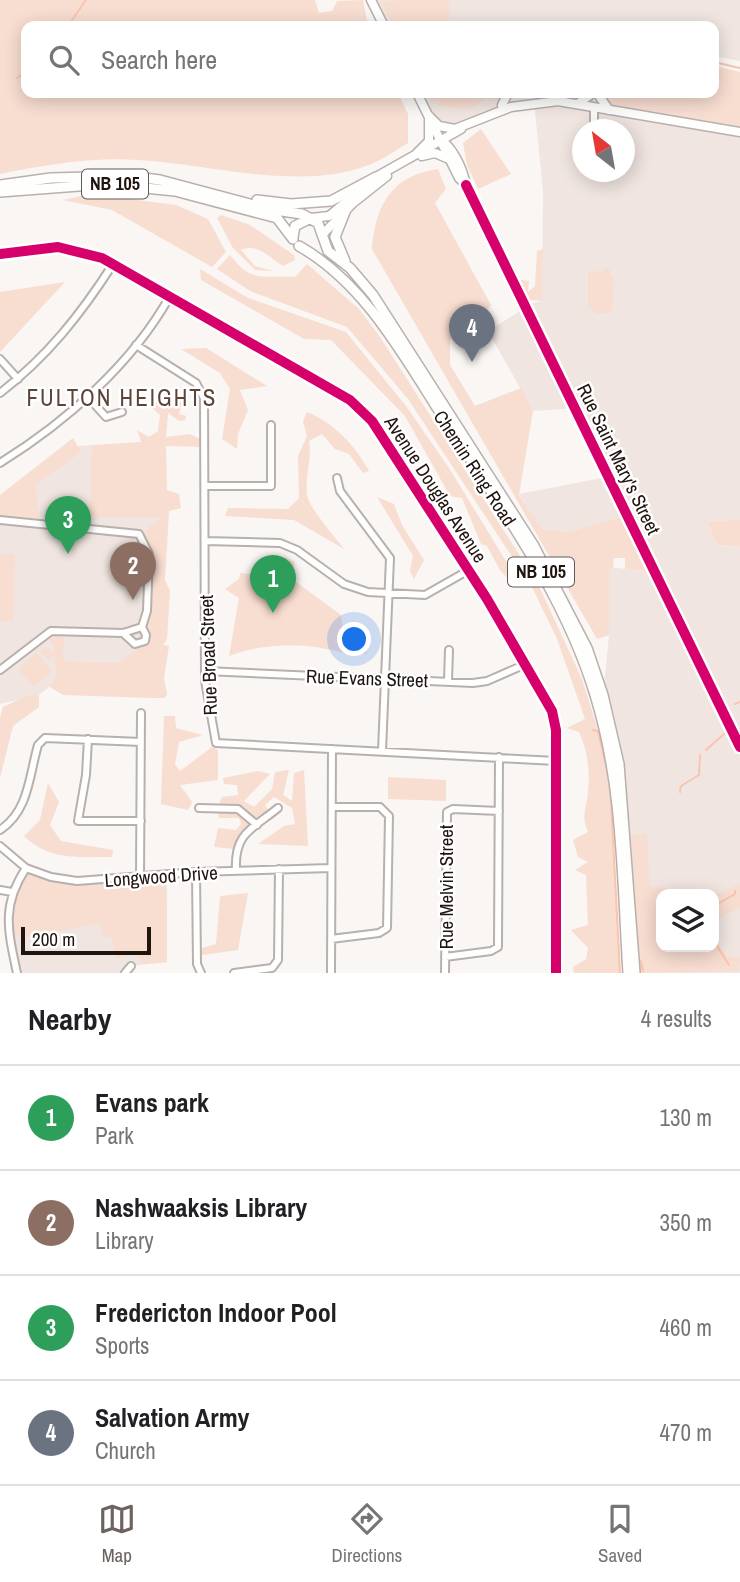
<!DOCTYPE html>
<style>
:root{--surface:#fff;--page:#f6f6f6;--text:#202124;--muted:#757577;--line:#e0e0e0;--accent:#6c635f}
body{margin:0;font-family:"Archivo Narrow",sans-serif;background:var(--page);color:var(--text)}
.controls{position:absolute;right:21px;bottom:21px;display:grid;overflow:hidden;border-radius:14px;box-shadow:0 4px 18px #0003}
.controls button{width:63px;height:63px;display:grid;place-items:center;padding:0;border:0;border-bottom:2px solid var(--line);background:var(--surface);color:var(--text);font:35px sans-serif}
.compass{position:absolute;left:572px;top:119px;width:63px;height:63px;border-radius:50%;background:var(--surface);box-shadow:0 4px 18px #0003;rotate:329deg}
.scale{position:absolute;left:21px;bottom:18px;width:130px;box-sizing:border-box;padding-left:7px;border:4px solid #20140f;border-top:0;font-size:19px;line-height:24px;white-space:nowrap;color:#20140f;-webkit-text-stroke:5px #fff;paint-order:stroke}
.you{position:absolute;left:355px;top:640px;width:24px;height:24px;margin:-18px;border:5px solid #fff;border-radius:50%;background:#1a73e8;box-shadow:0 0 0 10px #1a73e833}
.badge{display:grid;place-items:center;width:46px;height:46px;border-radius:50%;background:var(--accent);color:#fff;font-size:23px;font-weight:700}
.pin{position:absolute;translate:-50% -58px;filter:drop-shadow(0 2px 4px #0008)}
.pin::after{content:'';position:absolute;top:37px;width:24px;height:21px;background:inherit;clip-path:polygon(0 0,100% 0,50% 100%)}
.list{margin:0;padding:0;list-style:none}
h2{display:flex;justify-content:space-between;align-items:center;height:91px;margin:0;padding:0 28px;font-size:30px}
h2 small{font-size:23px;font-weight:400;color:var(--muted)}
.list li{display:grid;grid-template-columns:46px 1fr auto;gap:21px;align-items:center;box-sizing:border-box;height:105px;padding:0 28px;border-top:2px solid var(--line)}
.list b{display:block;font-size:26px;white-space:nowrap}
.list p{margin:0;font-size:23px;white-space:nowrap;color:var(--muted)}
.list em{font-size:23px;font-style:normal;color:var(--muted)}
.icon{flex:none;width:38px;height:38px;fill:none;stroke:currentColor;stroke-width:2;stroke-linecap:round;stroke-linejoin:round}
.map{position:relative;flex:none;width:740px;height:973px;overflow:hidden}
.search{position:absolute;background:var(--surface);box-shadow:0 4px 18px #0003;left:21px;right:21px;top:21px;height:77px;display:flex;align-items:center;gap:18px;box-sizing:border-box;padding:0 24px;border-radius:14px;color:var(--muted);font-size:26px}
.sheet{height:511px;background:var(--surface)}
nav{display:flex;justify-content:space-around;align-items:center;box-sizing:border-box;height:98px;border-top:2px solid var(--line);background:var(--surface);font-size:19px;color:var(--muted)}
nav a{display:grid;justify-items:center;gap:4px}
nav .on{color:var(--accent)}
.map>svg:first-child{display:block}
.built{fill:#f0e5e0;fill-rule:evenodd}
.green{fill:#f8ddd1}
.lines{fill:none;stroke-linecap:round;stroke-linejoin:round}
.stream{stroke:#fac4ae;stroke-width:2}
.minor-casing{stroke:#b8b0ad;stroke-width:10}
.major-casing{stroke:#b8b0ad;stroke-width:11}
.highway-casing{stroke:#b8b0ad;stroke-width:12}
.minor{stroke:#fefefd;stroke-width:6}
.major{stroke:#fefefd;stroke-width:8}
.highway{stroke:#fefefd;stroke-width:9}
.cycleway-casing{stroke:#fff;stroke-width:15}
.cycleway{stroke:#d6006c;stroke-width:10}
.labels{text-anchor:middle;stroke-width:5;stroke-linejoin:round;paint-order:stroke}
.shield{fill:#fff;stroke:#635a57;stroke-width:2}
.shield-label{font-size:18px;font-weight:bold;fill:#20140f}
.street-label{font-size:19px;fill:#20140f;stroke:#fff}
.quarter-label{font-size:23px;letter-spacing:2px;fill:#5f4337;stroke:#fff}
</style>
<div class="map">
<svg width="740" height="973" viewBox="0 0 740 973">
<rect width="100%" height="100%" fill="#faf6f4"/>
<!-- built -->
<path class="built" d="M371 0H740V61L714 56V26H384Z
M417 93H595L594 107 740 132V519L707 522 717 545 740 546V973H638L603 695 609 635V567L654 572 626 515 568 532 541 529 519 494 607 477 575 408 533 411 488 331 533 303 542 301 543 190 534 102 590 106 561 97 532 98 501 105 467 125 439 126ZM582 130H624V172H582ZM661 894H714V947H661Z
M92 445 166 446 162 640 128 667 61 678 39 695 0 704V503L79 446Z
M26 868 63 880 167 873V962L131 966 125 973H17L7 917Z"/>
<!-- green -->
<path class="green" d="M0 0H315L319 13 332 11 337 1 363 0 368 26H26V93H398L408 114V143C395 151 380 161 366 166 297 191 210 164 138 160 92 157 45 165 0 174Z
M449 0V26H394L380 1Z
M714 66 740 72V128L610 104 604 96V93H714Z
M427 93H518L491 102 486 97C473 114 455 108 438 105V101L432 102Z
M481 129 511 174 478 189 467 165 463 143Z
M438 169 446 189 435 203 491 305 481 318 450 340V365L475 406 521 388 533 411 519 495 542 529 568 532 626 515 655 572 625 569V558H614L613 568H609V635L597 639 372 249C375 206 392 175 438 169Z
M90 194 176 205 208 219 226 252 212 267 112 210 63 200Z
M221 215 250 225 294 255 295 260 283 266C268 257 259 243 241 250L255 266 274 271 255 270 233 248 217 218Z
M543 249 542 301 531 300 534 319 515 279 529 281 528 292 535 286 537 251Z
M230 255C252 284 263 275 295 277L307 264 359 309 380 337 538 584 582 679 597 727 610 782 620 973H574L573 967 586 959 588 948 571 930 588 925 586 875 575 870 588 862 578 857 573 840 588 832C581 817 586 809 588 793 590 772 588 751 579 732L567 728 585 719 557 639 532 587 408 399 347 327 250 291 217 269Z
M605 268 609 269 615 282 611 312 596 314 588 306V272L602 271Z
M200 269 248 298 346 332 406 406 449 468 520 584 515 586 500 570 487 546 481 544 462 498 450 496 405 416 331 340 304 339 201 280Z
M65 282 0 352V292Z
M206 348 267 386 240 390 248 410 238 434 237 449 222 439 230 389 220 373 181 349Z
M170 390 173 399 182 402 179 414 186 416 185 420 179 421 168 413 166 437 190 434 200 439 199 447 166 446 167 490 179 494 181 508 169 511 165 580 170 591 167 639 163 645 169 646 164 678 167 694 165 698H151L63 695 50 687 57 674 54 656 48 660 40 651 46 647 54 654V645L45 635 56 630 64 637 63 660 70 662 119 663 137 649 135 644 145 641 149 554 141 538 150 526 159 521V517H94L90 513 92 445 141 442 137 430 149 437 158 431 160 415 149 405 162 400V394Z
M307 412C335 424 354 444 369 471L363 473 349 454 335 449 322 434 309 441C312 460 305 476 307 495 309 508 335 537 344 549L294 520 225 516 228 508 288 509 299 498 298 456 307 436 303 421Z
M73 438 81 452 36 485 38 517 35 523 0 520V495Z
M377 497 394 504 402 525 424 560 414 579 410 571 413 556Z
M740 519V546L717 545 707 522Z
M0 554H15L14 621H0Z
M285 557 295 562 292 579 341 615 344 637 368 653C351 656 342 652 326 649 297 642 257 645 229 656L239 598 225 589 239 579 240 573 269 576 281 568Z
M36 653 52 671 34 687 18 669Z
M39 695V707L13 726 0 778V717L3 707 26 696Z
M164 716H175L176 728 203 735 179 742 175 764 180 771 212 747 218 750V780L180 785 192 802 188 810 161 804Z
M289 770 283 795 292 801 294 773 304 770 308 846 258 844 284 826 295 824 292 808 274 797 265 805 271 814 240 840 235 849 214 847 218 828 236 830 241 824 239 818H219L217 808 222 797 238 795 237 785 224 784 223 778 258 771 270 774 244 801 254 807 272 789 275 772Z
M388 777 446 780V801L388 799Z
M48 783 59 802 50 825 61 841 113 850 112 857C79 857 49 861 24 836L40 820Z
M647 834 650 887 668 888 669 894H661V947H714V895L740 884V908L722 916 717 923 718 943 726 956 740 958 739 971 641 973 639 970 631 835Z
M28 874C74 892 119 884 166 877L167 962 143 964C136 951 129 954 117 959L111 937 104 938 99 923 36 936 14 937C10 914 13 892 28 874Z
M248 893 238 950 202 955V948L216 944 220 896Z"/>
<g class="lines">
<!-- stream -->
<path class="stream" d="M68 26 86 0
M714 62 740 68
M17 78 26 72
M735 704 740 702
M593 730 598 731 610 782 620 973
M706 750 724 734
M680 792 681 786 699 775 700 755
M714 906 735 894V891
M714 941 729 965
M641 961 643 971"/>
<!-- minor casing -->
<g class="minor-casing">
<path id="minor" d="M594 130V108
M0 254 58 247 102 258 350 400 372 421 487 599 552 711 556 730V973
M136 345 196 383 204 398 205 681 216 743 556 761
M0 359 18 379
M0 393C47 357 81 314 113 264
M87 396 106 417 122 412
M0 463C66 422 132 364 170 296
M337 478 340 491 390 558 382 751
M205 486H271V425
M0 520 139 534 149 554 147 611 142 627 123 633 51 631 0 670
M205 541 280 543 297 550 344 584 368 592 425 595 469 570
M123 633 135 644 145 641 146 635 142 627
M205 671 473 683 487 681 526 664
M448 681 449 650
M88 739 86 775 78 821H141
M199 808 238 809 257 825
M0 830C29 811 29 776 38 745L45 738 141 742
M0 846 26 868 51 877 77 881 196 872 331 868
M236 871C234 833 251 830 278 808
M196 872 197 964 201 973
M140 876 141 713
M0 890 12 892
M331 939 379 933 387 928 389 816 380 807H332
M445 957 491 951 498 947 499 757
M17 973C8 931 1 906 26 868
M125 973 131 966
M234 973 272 968 278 960 279 869
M331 973 332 749
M445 973 447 812 453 809 499 811"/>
</g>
<!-- major casing -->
<g class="major-casing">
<path id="major" d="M371 0 384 26
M417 93 459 178 466 185
M597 93 609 110
M580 102 593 93
M502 105 508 93
M429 116 439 126 455 129 511 107 558 101 740 132
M443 141C455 152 463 170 466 185L740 747
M417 153 429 141V116
M422 156 435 153 449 159
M311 218 329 216 376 177 461 129
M322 235 353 203 387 176"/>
</g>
<!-- highway casing -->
<g class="highway-casing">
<path id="highway" d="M0 185 51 178 129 176 160 180 268 209 302 214 318 223 328 251 350 268 373 295 534 546 587 648 603 695 619 764 635 973
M0 192 105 184 175 191 277 218 293 239
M257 200 291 204 331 201 376 177
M345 212 335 237 345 261
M293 237 295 226 311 218
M299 246C364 283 402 353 441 414 498 504 564 592 595 695 623 785 622 880 628 973"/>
</g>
<!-- minor -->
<use href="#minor" class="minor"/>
<!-- major -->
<use href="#major" class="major"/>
<!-- highway -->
<use href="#highway" class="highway"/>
<!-- cycleway casing -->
<g class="cycleway-casing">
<path id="cycleway" d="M466 185 740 747
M0 254 58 247 102 258 350 400 372 421 487 599 552 711 556 730V973"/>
</g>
<!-- cycleway -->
<use href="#cycleway" class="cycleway"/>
</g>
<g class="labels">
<!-- shield labels -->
<g class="shield">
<rect x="82" y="169.5" width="66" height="29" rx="5"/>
<rect x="508" y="557.5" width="66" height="29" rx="5"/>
</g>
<g class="shield-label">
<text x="115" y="190">NB 105</text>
<text x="541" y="578">NB 105</text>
</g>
<!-- street labels -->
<g class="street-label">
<text transform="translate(619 459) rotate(64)" y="7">Rue Saint Mary's Street</text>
<text transform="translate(475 468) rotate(57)" y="7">Chemin Ring Road</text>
<text transform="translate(436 489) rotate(57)" y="7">Avenue Douglas Avenue</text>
<text transform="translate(208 655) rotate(-92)" y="7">Rue Broad Street</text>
<text transform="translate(367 678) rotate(2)" y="7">Rue Evans Street</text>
<text transform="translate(161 876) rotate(-4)" y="7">Longwood Drive</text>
<text transform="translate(446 887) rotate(-90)" y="7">Rue Melvin Street</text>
</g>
<!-- quarter labels -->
<g class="quarter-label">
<text x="122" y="406">FULTON HEIGHTS</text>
</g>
</g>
</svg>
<div class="controls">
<button><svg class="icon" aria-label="layers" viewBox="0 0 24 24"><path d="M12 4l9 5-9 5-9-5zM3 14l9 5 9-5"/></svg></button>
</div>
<svg class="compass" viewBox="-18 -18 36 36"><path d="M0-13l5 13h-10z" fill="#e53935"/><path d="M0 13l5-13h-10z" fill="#757577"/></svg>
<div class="scale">200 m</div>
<div class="you"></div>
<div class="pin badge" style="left:273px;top:613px;background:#2e9e5b">1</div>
<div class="pin badge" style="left:133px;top:600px;background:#8d6e63">2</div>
<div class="pin badge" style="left:68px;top:554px;background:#2e9e5b">3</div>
<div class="pin badge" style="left:472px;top:362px;background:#6b7280">4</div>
<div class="search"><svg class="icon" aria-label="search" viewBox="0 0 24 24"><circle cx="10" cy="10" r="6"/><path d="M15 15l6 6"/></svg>Search here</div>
</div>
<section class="sheet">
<h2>Nearby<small>4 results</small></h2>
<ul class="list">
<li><span class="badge" style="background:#2e9e5b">1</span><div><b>Evans park</b><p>Park</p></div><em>130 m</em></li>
<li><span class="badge" style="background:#8d6e63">2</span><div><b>Nashwaaksis Library</b><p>Library</p></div><em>350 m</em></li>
<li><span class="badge" style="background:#2e9e5b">3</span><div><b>Fredericton Indoor Pool</b><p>Sports</p></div><em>460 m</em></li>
<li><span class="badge" style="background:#6b7280">4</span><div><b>Salvation Army</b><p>Church</p></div><em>470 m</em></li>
</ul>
</section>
<nav>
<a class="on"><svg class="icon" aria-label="map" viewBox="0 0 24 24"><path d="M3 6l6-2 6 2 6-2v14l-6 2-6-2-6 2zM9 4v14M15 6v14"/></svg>Map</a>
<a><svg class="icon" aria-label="directions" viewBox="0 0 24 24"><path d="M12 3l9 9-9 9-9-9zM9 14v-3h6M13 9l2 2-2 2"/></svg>Directions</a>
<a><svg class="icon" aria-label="saved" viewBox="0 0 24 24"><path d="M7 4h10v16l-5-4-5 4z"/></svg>Saved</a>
</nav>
